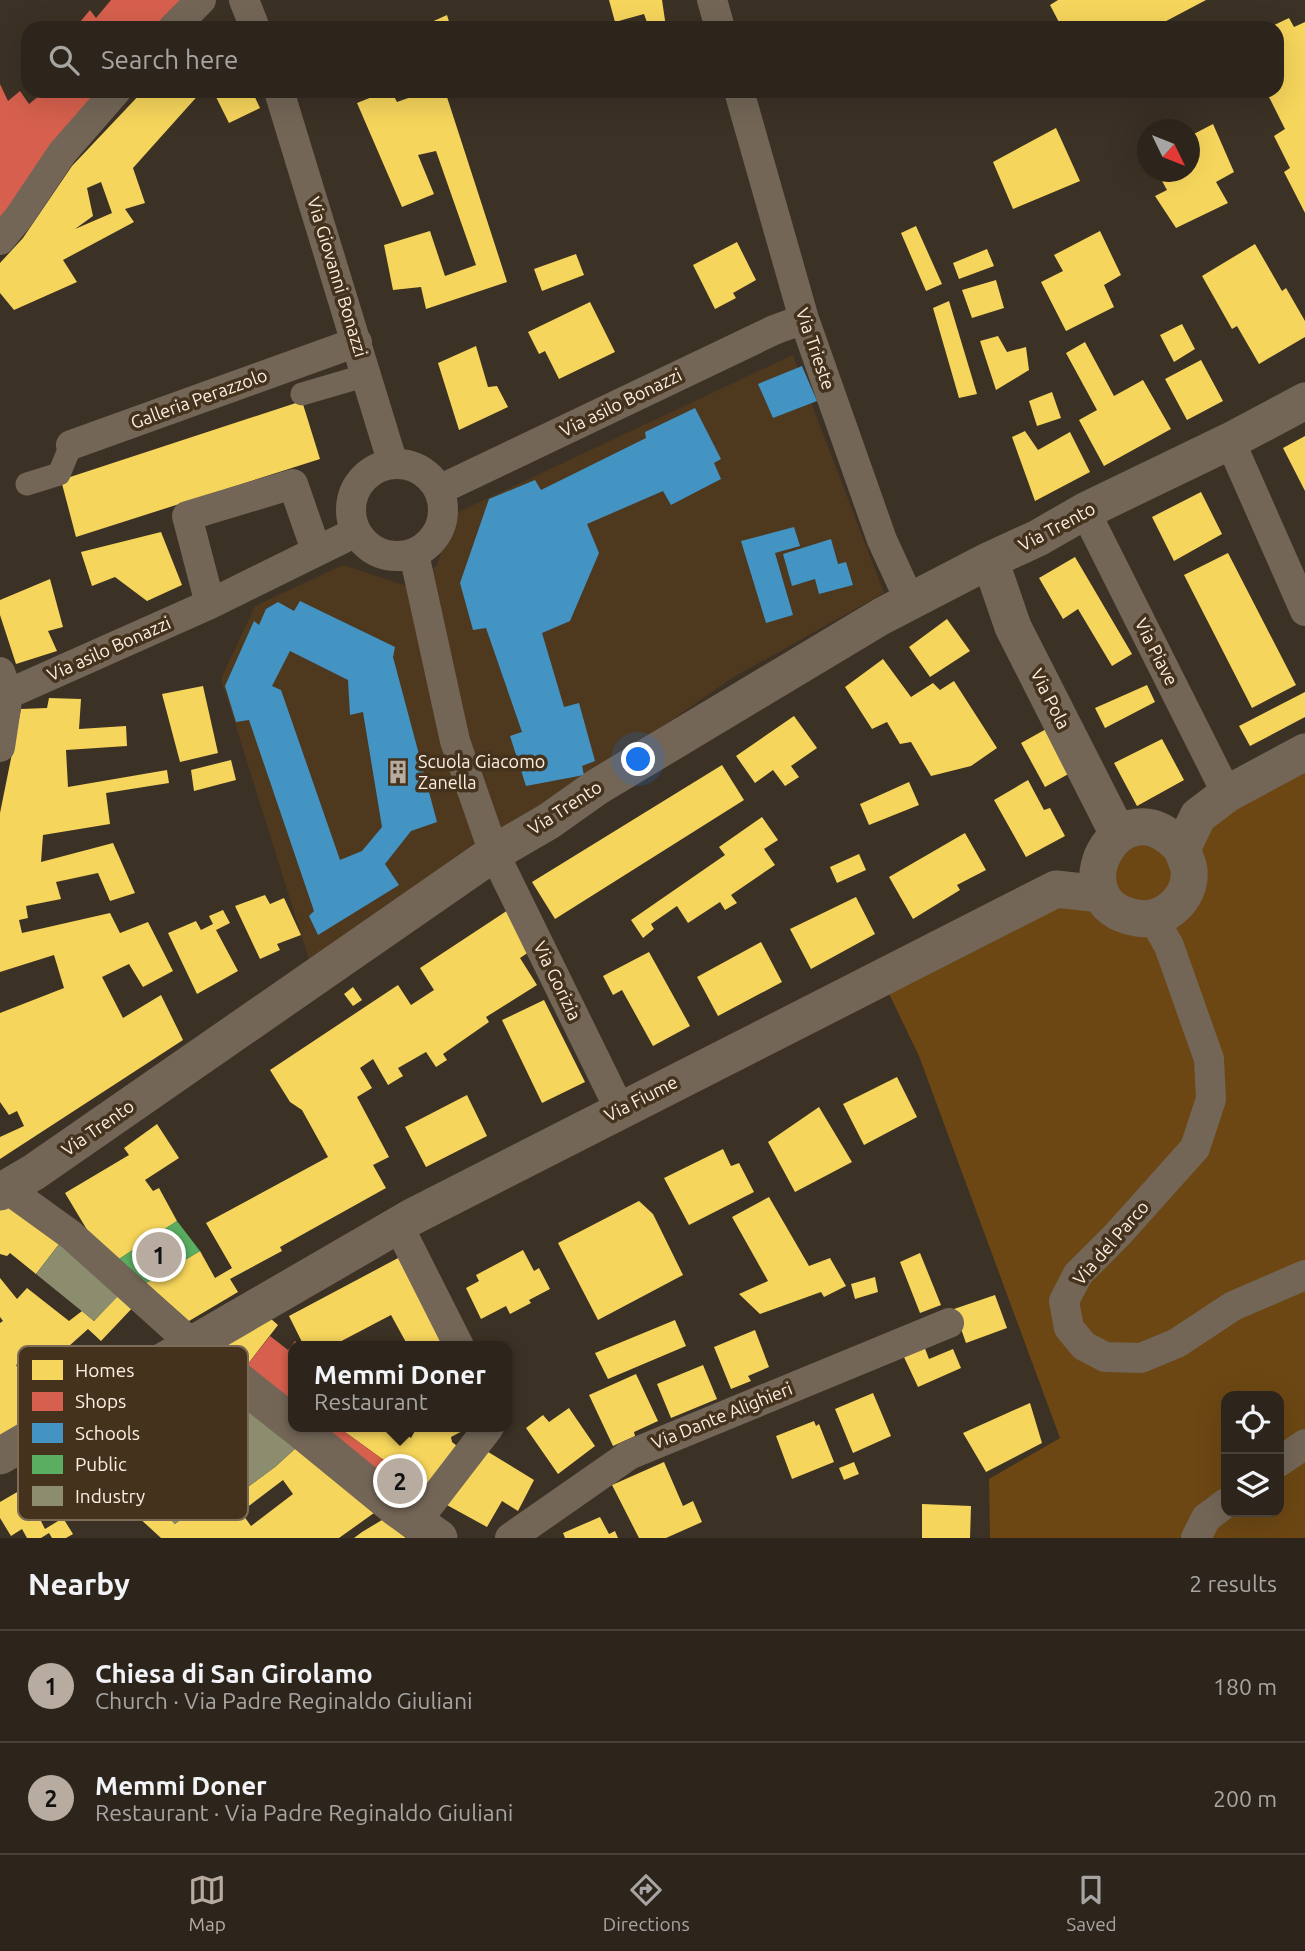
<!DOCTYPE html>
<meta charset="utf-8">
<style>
:root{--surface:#2d251c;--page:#352d25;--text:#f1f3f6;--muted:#a7a5a3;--line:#48423b;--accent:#b8aca0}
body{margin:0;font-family:Ubuntu,sans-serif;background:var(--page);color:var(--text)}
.controls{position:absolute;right:21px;bottom:21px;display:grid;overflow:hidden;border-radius:14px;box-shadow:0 7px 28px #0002}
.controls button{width:63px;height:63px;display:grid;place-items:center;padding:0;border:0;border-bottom:2px solid var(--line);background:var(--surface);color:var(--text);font:35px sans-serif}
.compass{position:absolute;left:1137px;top:119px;width:63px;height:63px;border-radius:50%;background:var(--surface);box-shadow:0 7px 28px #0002;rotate:133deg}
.you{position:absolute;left:639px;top:760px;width:24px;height:24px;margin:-18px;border:5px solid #fff;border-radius:50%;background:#1a73e8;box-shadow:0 0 0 10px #1a73e833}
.badge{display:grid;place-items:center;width:46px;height:46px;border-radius:50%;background:var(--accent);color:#111;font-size:23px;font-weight:700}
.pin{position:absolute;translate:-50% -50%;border:4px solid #fff;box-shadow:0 2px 7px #0006}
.popup{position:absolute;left:288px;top:1341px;width:224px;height:91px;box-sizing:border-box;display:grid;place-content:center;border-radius:14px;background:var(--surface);filter:drop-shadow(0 2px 5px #0005);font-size:23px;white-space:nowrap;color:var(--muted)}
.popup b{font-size:26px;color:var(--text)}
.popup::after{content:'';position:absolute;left:50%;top:100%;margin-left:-14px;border:14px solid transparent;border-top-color:var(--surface)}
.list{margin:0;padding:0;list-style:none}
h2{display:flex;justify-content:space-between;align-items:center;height:91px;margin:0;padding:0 28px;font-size:30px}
h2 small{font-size:23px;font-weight:400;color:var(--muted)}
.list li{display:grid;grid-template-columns:46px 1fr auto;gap:21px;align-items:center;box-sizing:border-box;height:112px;padding:0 28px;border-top:2px solid var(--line)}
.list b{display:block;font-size:26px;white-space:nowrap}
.list p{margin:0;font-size:23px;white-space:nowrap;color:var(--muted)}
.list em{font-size:23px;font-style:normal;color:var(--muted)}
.icon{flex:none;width:38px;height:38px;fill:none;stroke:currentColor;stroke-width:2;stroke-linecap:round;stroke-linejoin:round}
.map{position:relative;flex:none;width:1305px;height:1538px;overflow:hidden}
.search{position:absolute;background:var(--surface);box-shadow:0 7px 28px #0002;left:21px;right:21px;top:21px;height:77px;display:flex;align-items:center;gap:18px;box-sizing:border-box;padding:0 24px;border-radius:21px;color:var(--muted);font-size:26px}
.sheet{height:315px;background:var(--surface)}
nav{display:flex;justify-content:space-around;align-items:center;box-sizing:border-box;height:98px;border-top:2px solid var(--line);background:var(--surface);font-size:19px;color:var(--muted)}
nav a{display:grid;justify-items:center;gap:4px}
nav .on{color:var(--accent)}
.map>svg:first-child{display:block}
.built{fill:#4e391f}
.green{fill:#6c4713;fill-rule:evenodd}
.homes{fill:#f6d55c;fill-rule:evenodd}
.shops{fill:#d6604d}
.schools{fill:#4393c3;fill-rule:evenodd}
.public{fill:#5aae61}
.industry{fill:#8c8c6e}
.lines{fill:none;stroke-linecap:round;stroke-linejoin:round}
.pedestrian{stroke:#736657;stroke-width:23}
.minor{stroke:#736657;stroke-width:30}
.tertiary{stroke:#736657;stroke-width:37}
.labels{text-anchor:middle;stroke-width:7;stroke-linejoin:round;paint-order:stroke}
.street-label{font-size:18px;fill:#fbefe2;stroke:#45321c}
.poi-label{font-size:18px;fill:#fbefe2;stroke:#45321c;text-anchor:start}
.key{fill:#45321c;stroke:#7c6b57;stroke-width:2}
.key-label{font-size:19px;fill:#fbefe2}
</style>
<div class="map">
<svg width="1305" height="1538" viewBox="0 0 1305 1538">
<rect width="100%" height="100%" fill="#3c3125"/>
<!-- built -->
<path class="built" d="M793 355 884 593 732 678 501 839 311 966 221 679 255 606 343 565 413 588 437 565 454 514Z"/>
<!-- green -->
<path class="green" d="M1305 752V1538H990L989 1479 1060 1438 919 1056 881 977 1056 889ZM1226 1396H1279V1512H1226Z"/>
<!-- homes -->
<path class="homes" d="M609 0H662L666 27 649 28 644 14 615 22Z
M1058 0H1206L1153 28H1062L1050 5Z
M447 15 451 28H418Z
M1289 18 1294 27 1305 22V213L1284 172 1290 168 1274 136 1285 129 1266 91H1277V28H1268Z
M143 91H202L133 168 145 203 125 209 134 222 63 260 77 282 14 310 0 293V263L23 238 72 166ZM101 182 112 213 75 229 93 216 87 188Z
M213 91H252L260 108 229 123Z
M387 91H391L397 102 428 91H452L446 94 507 282 426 309 421 287 393 290 384 245 430 231 445 276 476 265 436 151 418 155 434 194 402 207 357 103Z
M1213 124 1234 172 1216 182 1228 203 1176 228 1155 196 1167 190 1157 172H1190V136Z
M1056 128 1080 181 1013 209 993 162Z
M916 226 942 284 926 291 901 233Z
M1100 231 1121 275 1104 285 1114 307 1066 331 1041 282 1063 271 1054 255Z
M737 242 756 280 733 293 736 298 715 309 693 265Z
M1255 244 1282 291 1286 288 1305 321V337L1259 364 1237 326 1232 329 1202 276Z
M987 249 994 266 959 279 953 263Z
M576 254 584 275 542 291 534 269Z
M996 280 1004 308 972 318 962 290Z
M949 301 977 394 959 398 933 308Z
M590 302 615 352 559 379 545 351 539 354 528 332Z
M1182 324 1195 349 1174 362 1160 335Z
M998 336 1007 352 1026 347 1029 370 996 390 980 341Z
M1085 342 1114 396 1143 380 1171 429 1104 466 1079 420 1097 410 1066 353Z
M476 346 488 387 497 386 508 407 459 430 438 363Z
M1201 360 1223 401 1187 420 1165 379Z
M1052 392 1061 418 1037 426 1029 401Z
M302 401 320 459 76 537 61 480Z
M1025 431 1038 450 1070 432 1090 472 1035 501 1012 437Z
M1305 436V491L1283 448Z
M1201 492 1222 534 1174 561 1152 517Z
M161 532 182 585 147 601 115 577 92 586 81 552Z
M1228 553 1296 685 1252 708 1184 575Z
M1075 557 1132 654 1112 666 1078 609 1063 619 1039 578Z
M50 579 63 627 48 631 57 651 16 664 0 615V600Z
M947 619 970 651 930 677 909 647Z
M883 659 911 697 933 683 940 690 954 681 997 748 971 766 931 776 911 742 900 744 887 722 872 729 845 687Z
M1147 685 1155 702 1105 728 1095 708Z
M203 686 218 753 180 762 162 694Z
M1305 692V717L1250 746 1239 726Z
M49 698 81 699 79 729 126 726 127 746 66 750 68 787 167 770 169 783 106 793 110 824 43 835 41 862 113 843 135 893 110 901 98 873 56 882 61 899 26 906 28 918 19 920 22 933 110 913 120 933 148 922 173 971 143 987 129 964 102 977 123 1018 161 995 183 1040 0 1159V1137L24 1126 17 1111 9 1115 0 1102V1013L64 988 54 955 0 972V813L21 709 47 708Z
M794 716 817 748 791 766 799 777 785 786 773 770 755 783 736 756Z
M1057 723 1081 767 1045 787 1021 743Z
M1162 739 1184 780 1137 806 1114 763Z
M231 760 236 780 194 791 191 770Z
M722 765 744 800 555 919 532 882Z
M1028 780 1044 810 1050 808 1065 836 1026 857 994 800Z
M909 782 919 805 869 825 860 804Z
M762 817 778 840 764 849 775 865 731 895 737 903 725 910 720 902 688 923 677 906 651 924 654 929 643 938 631 920 725 855 719 847Z
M965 833 986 870 957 885 960 890 913 919 889 877Z
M859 854 866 870 837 883 830 867Z
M265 895 270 904 284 898 301 935 277 944 280 950 260 959 235 906Z
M856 897 875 934 811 969 790 929Z
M511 908 535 948 520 958 537 985 486 1017 489 1022 443 1054 447 1060 436 1067 426 1052 398 1068 403 1076 388 1085 373 1059 360 1068 372 1088 357 1097 389 1157 373 1165 386 1188 280 1247 282 1251 230 1279 238 1292 189 1321 146 1283 200 1251 215 1278 232 1268 206 1223 328 1157 302 1110 290 1102 270 1070 398 985 411 1005 434 990 420 968Z
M223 910 230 923 216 930 238 971 197 994 168 933 196 921 201 930 213 924 209 916Z
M761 942 782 982 718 1016 697 977Z
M649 952 690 1026 653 1046 622 990 613 995 603 976Z
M353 987 362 1000 353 1006 344 994Z
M544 1000 585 1082 542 1103 502 1020Z
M897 1077 917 1117 864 1145 843 1104Z
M467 1095 487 1136 426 1167 405 1127Z
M819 1107 852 1162 795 1192 768 1142Z
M157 1124 179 1158 145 1180 153 1191 159 1188 177 1221 119 1259 89 1233 65 1193 129 1155 124 1148Z
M723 1149 731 1166 739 1163 754 1192 689 1225 664 1178Z
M769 1197 809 1266 830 1258 846 1286 824 1297 821 1292 760 1314 739 1294 768 1281 732 1217Z
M7 1199 63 1239 36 1274 10 1253 7 1256 0 1254V1204Z
M639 1201 653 1214 683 1275 598 1320 558 1243Z
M523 1250 534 1271 539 1268 550 1289 529 1300 531 1303 510 1314 506 1306 481 1319 466 1288 479 1281 476 1275Z
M920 1253 941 1305 920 1313 900 1262Z
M400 1257 447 1346H408L391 1315 332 1346H304L289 1316Z
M875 1277 878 1292 855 1299 851 1284Z
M0 1278 17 1299 27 1288 69 1321 82 1311 94 1321 123 1290 137 1303 101 1341 88 1329 59 1355 52 1347 16 1365 45 1416 0 1442V1323L3 1321 0 1317Z
M995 1295 1007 1328 966 1343 954 1309Z
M263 1312 278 1325 244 1369 218 1344Z
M675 1320 686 1346 608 1379 595 1353Z
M755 1330 769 1367 748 1376 751 1381 731 1389 714 1347Z
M924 1346 929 1359 953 1349 961 1368 918 1387 903 1355Z
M703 1365 717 1399 671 1418 657 1384Z
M636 1374 658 1421 634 1432 635 1436 613 1446 589 1395Z
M161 1393 194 1431 180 1443 146 1403Z
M873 1393 891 1436 853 1453 835 1409Z
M1030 1403 1042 1443 986 1472 963 1433Z
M569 1408 595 1446 558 1474 526 1428 543 1415 549 1422Z
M119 1416 126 1425 101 1441 141 1490 175 1524 197 1507 206 1518 275 1467 297 1447 374 1513 339 1538H161L137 1516 80 1441ZM283 1480 293 1494 251 1526 241 1512Z
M814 1421 816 1426 819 1424 834 1462 792 1479 776 1436Z
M338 1427H396L411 1438 416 1429 415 1427H470L451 1437 452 1442 462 1450 428 1492Z
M480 1447 534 1480 518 1511 502 1501 487 1527 445 1504Z
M67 1453 98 1493 93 1498 61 1457Z
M664 1462 683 1506 693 1501 702 1522 666 1538H639L612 1485Z
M854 1462 859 1474 844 1480 839 1468Z
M50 1473 68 1503 40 1519 45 1529 63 1518 73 1534 66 1538H52L49 1533 41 1538H27L22 1529 11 1536 0 1518V1502Z
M922 1504 971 1506 970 1538H922Z
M600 1517 609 1534 615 1531 618 1538H565L563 1533Z
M382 1520 406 1538H354L362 1532Z"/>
<!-- shops -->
<path class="shops" d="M111 0H183L158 28H75L90 10 96 18Z
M0 84 8 101 20 91 29 104 45 91H104L0 219Z
M270 1336 288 1350 295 1341 300 1346H293V1408L244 1369Z
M317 1427H338L428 1492 421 1501Z"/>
<!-- schools -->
<path class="schools" d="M802 366 817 401 773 418 758 384Z
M695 408 721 459 714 463 721 479 671 505 663 491 587 524 599 553 570 621 542 633 564 707 579 703 595 761 582 766 584 775 526 786 510 736 522 732 486 628 473 630 460 583 489 499 535 480 541 490 646 438 645 432Z
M794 527 800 546 775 553 793 615 766 623 741 541Z
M831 539 838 564 846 562 853 585 819 594 815 579 792 586 783 554Z
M300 601 395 647 393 657 437 822 411 831 385 864 399 885 318 935 309 916 314 911 249 720 236 722 225 686 254 621 259 625 266 609 278 602 294 611ZM290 651 348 680 350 715 363 712 382 827 362 851 340 860 281 690 272 686Z"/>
<!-- public -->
<path class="public" d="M177 1221 200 1251 146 1283 119 1259Z"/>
<!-- industry -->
<path class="industry" d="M63 1239 124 1290 94 1321 36 1274Z
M189 1376 211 1378 297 1447 275 1467 206 1518 197 1507 175 1524 141 1490 101 1441 126 1425 190 1495 225 1469 161 1393Z"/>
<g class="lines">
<!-- pedestrian -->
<path class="pedestrian" d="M302 394 367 375
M27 484 59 474 71 445"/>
<!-- minor -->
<path class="minor" d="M244 0 255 28
M712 0 720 28
M173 28 201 0
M279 91 393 464
M739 91 804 319 882 540 910 601
M0 240 19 217 62 153 116 91
M1230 441 1305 611
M71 445 357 342
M351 510a46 46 0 1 1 92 0a46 46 0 1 1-92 0Z
M439 490 774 330 804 319
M1085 511 1227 794
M414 554 455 741 494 853 620 1110
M210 604 187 516 293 484 316 550
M0 672 8 694 0 747
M8 694 210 604 356 532
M1153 918 1169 946 1209 1059 1211 1099 1195 1148 1118 1234 1078 1274 1064 1301 1069 1328 1084 1346 1105 1357 1141 1358 1177 1343 1233 1306 1305 1275
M6 1188 71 1235 192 1344
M398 1225 459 1346
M1279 1462 1305 1444
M416 1522 489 1427
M510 1538 629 1455 949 1323
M1196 1538 1206 1518 1226 1503"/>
<!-- tertiary -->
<path class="tertiary" d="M990 560 1013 627 1118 834
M1182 849C1119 776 1054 905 1137 918 1164 923 1192 898 1189 870 1188 863 1184 855 1182 849L1198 816 1227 794 1305 752
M0 1192 34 1172 494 853 549 821 597 787 882 616 990 560 1038 538 1085 511 1230 441 1305 401
M192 1344 293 1424
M297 1427 396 1508 439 1538
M0 1456 412 1217 1056 889 1101 894"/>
</g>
<!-- icons -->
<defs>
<g id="building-bare" transform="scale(1.89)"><path d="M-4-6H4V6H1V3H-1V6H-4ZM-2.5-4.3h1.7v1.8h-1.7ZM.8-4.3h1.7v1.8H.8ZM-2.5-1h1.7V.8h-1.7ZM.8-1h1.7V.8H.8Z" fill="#b8aca0" stroke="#45321c" stroke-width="2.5" paint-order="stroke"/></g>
</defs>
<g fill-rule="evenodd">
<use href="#building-bare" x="398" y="772"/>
</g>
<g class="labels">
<!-- street labels -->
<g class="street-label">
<text transform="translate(337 277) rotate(73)" y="6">Via Giovanni Bonazzi</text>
<text transform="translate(815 349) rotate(71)" y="6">Via Trieste</text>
<text transform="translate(199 399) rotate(-20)" y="6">Galleria Perazzolo</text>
<text transform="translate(621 403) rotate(-26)" y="6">Via asilo Bonazzi</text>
<text transform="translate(1057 527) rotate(-28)" y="6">Via Trento</text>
<text transform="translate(109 649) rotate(-24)" y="6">Via asilo Bonazzi</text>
<text transform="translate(1156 652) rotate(63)" y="6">Via Piave</text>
<text transform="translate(1050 699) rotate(63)" y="6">Via Pola</text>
<text transform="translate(565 808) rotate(-33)" y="6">Via Trento</text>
<text transform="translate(557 981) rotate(64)" y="6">Via Gorizia</text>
<text transform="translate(641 1099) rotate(-27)" y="6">Via Fiume</text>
<text transform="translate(98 1128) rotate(-35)" y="6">Via Trento</text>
<text transform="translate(1111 1243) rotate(-49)" y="6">Via del Parco</text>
<text transform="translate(722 1416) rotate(-22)" y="6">Via Dante Alighieri</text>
</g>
<!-- poi labels -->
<g class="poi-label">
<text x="418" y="768">Scuola Giacomo<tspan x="418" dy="21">Zanella</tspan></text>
</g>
</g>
<!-- legend -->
<rect x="18" y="1346" width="230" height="174" rx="10" class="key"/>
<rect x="32" y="1360" width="31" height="20" fill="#f6d55c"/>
<rect x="32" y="1392" width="31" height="19" fill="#d6604d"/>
<rect x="32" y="1423" width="31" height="20" fill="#4393c3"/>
<rect x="32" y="1455" width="31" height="19" fill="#5aae61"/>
<rect x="32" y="1486" width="31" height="20" fill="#8c8c6e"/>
<g class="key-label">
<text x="75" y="1377">Homes</text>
<text x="75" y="1408">Shops</text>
<text x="75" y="1440">Schools</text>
<text x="75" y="1471">Public</text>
<text x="75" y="1503">Industry</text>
</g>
</svg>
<div class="controls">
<button><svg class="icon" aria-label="locate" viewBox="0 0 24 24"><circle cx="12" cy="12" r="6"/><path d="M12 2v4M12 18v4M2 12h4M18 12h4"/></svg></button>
<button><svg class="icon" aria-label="layers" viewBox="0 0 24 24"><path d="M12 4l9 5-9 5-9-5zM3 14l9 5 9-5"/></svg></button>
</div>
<svg class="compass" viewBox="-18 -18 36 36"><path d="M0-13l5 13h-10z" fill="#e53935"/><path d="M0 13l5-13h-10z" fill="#a7a5a3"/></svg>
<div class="you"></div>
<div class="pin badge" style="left:159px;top:1255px">1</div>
<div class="pin badge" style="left:400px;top:1481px">2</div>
<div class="popup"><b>Memmi Doner</b>Restaurant</div>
<div class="search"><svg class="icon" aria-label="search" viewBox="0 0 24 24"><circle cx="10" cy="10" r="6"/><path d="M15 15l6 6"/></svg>Search here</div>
</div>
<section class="sheet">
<h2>Nearby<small>2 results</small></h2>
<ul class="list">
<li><span class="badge">1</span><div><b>Chiesa di San Girolamo</b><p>Church · Via Padre Reginaldo Giuliani</p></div><em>180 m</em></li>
<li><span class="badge">2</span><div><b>Memmi Doner</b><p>Restaurant · Via Padre Reginaldo Giuliani</p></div><em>200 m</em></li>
</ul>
</section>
<nav>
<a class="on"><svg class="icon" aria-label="map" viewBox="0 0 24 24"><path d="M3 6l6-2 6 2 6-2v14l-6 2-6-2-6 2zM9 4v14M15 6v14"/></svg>Map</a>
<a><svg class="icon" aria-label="directions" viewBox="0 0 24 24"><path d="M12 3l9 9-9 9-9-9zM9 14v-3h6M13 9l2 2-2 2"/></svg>Directions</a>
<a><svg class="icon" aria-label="saved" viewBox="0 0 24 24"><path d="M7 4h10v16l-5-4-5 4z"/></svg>Saved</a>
</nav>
